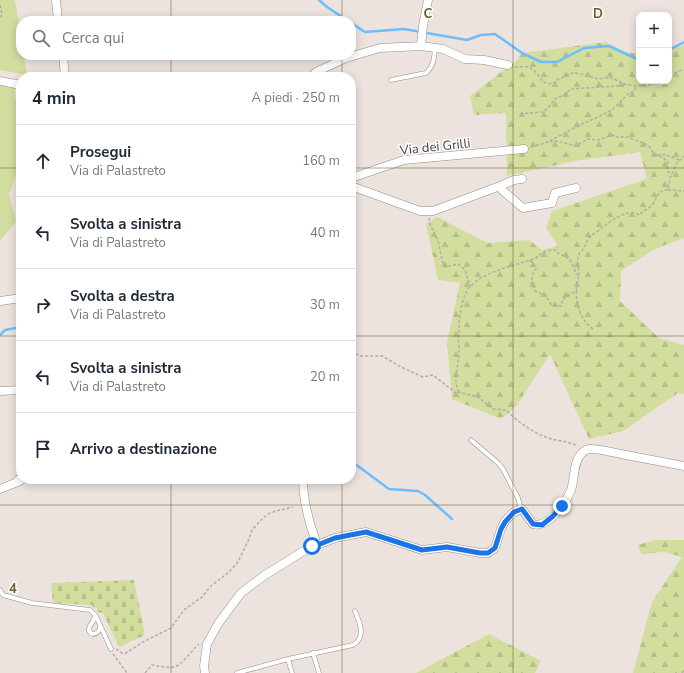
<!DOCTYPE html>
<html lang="it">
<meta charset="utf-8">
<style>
:root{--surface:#fff;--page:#f2f2f3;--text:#1f2937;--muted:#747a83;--line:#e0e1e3}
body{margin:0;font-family:"Nunito Sans",sans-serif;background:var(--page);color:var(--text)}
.controls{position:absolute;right:12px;top:12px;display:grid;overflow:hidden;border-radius:8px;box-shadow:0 2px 10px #0003}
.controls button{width:36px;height:36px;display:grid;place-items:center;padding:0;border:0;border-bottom:1px solid var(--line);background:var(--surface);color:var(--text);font:20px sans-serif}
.stop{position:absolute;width:12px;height:12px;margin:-9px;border:3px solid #1a73e8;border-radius:50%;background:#fff}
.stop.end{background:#1a73e8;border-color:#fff;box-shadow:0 1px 4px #0008}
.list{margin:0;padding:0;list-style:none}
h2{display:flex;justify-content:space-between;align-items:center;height:52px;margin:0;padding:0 16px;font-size:17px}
h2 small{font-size:13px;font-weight:400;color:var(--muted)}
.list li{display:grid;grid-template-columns:26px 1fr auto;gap:12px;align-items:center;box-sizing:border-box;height:72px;padding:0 16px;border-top:1px solid var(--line)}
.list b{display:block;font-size:15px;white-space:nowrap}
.list p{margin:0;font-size:13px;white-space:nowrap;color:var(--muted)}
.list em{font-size:13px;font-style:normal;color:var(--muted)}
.icon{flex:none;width:22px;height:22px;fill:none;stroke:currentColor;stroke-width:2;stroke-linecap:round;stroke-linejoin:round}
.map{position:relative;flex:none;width:684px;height:673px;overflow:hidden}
.search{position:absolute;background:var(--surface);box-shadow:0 2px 10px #0003;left:16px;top:16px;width:340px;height:44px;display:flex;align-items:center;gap:10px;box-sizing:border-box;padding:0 14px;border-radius:16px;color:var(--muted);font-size:15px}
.panel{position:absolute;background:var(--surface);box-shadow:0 2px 10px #0003;left:16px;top:72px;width:340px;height:412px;border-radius:16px}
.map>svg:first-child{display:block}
.forest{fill:url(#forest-firs)}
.cemetery{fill:url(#cemetery-stones)}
.park{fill:#d2dd9e}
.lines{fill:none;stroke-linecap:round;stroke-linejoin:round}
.stream{stroke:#6cbefe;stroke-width:2.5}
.lane-casing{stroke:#948c87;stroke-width:5}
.street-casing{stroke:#948c87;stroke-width:9}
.path{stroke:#b3aca8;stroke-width:1.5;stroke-dasharray:3 2;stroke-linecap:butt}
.lane{stroke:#fff;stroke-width:4}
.street{stroke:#fff;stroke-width:8}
.route{stroke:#1a73e8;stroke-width:5}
.grid{fill:none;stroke:#696330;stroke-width:1;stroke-opacity:0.55}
.labels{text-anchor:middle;stroke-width:3;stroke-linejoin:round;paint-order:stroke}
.street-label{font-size:13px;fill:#403c3a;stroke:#fff}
.grid-label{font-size:13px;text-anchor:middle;font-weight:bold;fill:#696330;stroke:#fff;stroke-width:3;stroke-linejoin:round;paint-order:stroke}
</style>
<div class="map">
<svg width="684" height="673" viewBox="0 0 684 673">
<defs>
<pattern id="forest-firs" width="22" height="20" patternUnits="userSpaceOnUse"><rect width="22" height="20" fill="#d2dd9e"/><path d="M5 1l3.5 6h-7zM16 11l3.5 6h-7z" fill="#b5bf89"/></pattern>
<pattern id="cemetery-stones" width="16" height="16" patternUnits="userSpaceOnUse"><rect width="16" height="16" fill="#d2dd9e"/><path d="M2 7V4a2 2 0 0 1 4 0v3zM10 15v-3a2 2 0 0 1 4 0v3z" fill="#b5bf89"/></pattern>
</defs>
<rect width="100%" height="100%" fill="#ece3de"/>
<!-- forest -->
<path class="forest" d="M606 42 628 53H639V81H669V50L684 45V238L655 249 621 271 620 301 659 338 684 345V394L678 393 623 431 589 439 550 354 517 405 501 419 452 399 447 342 460 283 438 280 426 224 437 217 488 243 529 240 542 250 558 246 546 228 552 211 647 179 640 152 575 161 507 176 506 113 474 115 470 96 517 60 522 53Z
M656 540H684V673H633L652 602 682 557 664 552 642 554 637 545Z
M489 634 541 661 535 673H416Z"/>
<!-- cemetery -->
<path class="cemetery" d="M134 580 145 635 119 647 103 613 97 612V608L93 607 92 605 53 603 51 583Z"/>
<!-- park -->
<path class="park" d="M0 0H15L21 37V55H24L27 75 0 70Z
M0 81 14 84 15 99 21 111V169L17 172 9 194 16 222 0 241Z"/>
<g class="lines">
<!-- stream -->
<path class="stream" d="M319 0 327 7 348 21
M351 23 365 32 404 29 467 40 481 35 495 34 522 53 541 62H557L584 48 609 46 639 60
M669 50 684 42
M0 335 5 330 21 327
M351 461 389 489 418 491 425 495 452 519"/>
<!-- lane casing -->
<g class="lane-casing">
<path id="lane" d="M391 80 426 73C434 66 434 58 435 48
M471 440 498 463 503 469 518 498 521 509
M99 479 100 480 110 481 120 479
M0 590 3 595 32 603 90 610 96 616 111 649
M95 616C95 622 88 624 89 631L92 634C97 634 100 631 100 626
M313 653 319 673
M288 659 292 673
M237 673 288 659 353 645C367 637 359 621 355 611"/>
</g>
<!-- street casing -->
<g class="street-casing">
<path id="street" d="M56 0 58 21
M421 46 423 26 428 0
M63 55 65 77
M311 77 316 72 346 58 380 48 421 46 443 49 465 59 484 60 508 65
M0 81 21 85
M351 178 404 160 524 149
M351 186 420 211H433L500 186 514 180 522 179
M500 186 502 190 523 208 552 203 555 193 576 188
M0 301 21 298
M0 391 21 390
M303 479C303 500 308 519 315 539V544
M0 489 20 481 19 479
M315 544H320L335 538 366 532 422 550 447 547 480 553H488L495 548 501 529 505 521 514 512 522 509 533 524C548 529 566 503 571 490 575 479 573 461 582 453 584 451 587 449 590 449 600 449 611 452 621 454 642 458 663 462 684 466
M205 673 204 666 207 644 218 624 241 593 265 575 315 544"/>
</g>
<!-- path -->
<path class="path" d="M0 5 2 14 0 19
M515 67C519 67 525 66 528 67 538 70 539 81 548 84L556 82 557 80C562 78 569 73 574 73 578 73 591 77 595 78 599 80 605 77 610 78 615 79 620 82 625 84 636 87 651 86 662 81
M669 74 675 73 678 71 684 70
M520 114 542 112 547 109 555 99 564 95 571 89 617 86 623 85 625 83
M550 141 552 142 556 141 576 146 588 139 598 140 613 135 616 137H627L648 145 654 154 662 157 668 162 667 170 671 175
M531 147 548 142 576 127 600 116 613 109 628 94 634 91 637 86
M657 155C667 153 671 158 680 160
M668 190H673L684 191
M429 218C430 227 434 232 437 239 441 248 440 258 445 267L458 264 465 270 470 286
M530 260 536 269 533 272 531 285 534 287 535 291C544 295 546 295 551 304L561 306 563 299 577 290
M579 275C579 269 576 260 579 254 580 252 582 251 583 249 585 246 586 242 589 238 592 234 597 232 601 229 609 222 628 207 639 215 643 211 648 209 652 205 658 198 656 190 668 190L670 178 677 163 684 156
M351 352 361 356H382L401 367 423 377 433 375 457 394 459 392 478 397 493 409 506 410C518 422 532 432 548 438 558 441 568 441 577 446
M459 392C452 379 459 366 459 353 458 336 458 300 470 287 482 272 516 265 534 259 542 254 543 250 555 250 558 255 564 255 569 259 572 263 575 270 576 274L579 275C574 288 576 310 585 321 587 324 591 327 594 330
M116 649 122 653H126L143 642 171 628 184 610 202 597 211 586 229 572 238 562 249 539 252 530 261 520 268 514 276 511 293 507
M113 654 127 673
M145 673 152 665C159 666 167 668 174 667 180 667 193 649 199 644
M682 673 684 670"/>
<!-- lane -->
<use href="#lane" class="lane"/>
<!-- street -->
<use href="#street" class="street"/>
</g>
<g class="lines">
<!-- route -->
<path class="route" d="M312 546 315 544H320L335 538 366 532 422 550 447 547 480 553H488L495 548 501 529 505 522 514 512 522 509 533 524 542 525 552 517 562 506"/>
</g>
<!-- grid -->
<path class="grid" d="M171 0V21M342 0V21M513 0V673M171 55V77M342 55V77M0 168H21M351 168H684M0 336H21M351 336H684M171 479V673M342 479V673M0 505H684"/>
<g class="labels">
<!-- street labels -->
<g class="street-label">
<text transform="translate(435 146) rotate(-6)" y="5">Via dei Grilli</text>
</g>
</g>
<g class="grid-label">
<text x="428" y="18">C</text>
<text x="598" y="18">D</text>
<text x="13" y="593">4</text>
</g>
</svg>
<div class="controls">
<button>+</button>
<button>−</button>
</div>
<div class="stop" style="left:312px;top:546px"></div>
<div class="stop end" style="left:562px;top:506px"></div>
<div class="search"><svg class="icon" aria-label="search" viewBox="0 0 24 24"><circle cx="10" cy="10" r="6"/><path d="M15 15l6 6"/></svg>Cerca qui</div>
<section class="panel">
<h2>4 min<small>A piedi · 250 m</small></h2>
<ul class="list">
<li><svg class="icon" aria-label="ahead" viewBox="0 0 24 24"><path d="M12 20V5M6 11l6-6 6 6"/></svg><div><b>Prosegui</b><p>Via di Palastreto</p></div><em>160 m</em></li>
<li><svg class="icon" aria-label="left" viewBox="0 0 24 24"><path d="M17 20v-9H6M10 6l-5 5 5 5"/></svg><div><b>Svolta a sinistra</b><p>Via di Palastreto</p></div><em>40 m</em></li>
<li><svg class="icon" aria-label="right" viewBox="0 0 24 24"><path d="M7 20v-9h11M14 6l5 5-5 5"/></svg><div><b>Svolta a destra</b><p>Via di Palastreto</p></div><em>30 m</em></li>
<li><svg class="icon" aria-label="left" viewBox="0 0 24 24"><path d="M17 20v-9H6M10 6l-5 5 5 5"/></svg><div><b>Svolta a sinistra</b><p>Via di Palastreto</p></div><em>20 m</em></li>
<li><svg class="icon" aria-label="arrive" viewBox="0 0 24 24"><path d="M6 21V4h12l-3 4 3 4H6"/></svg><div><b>Arrivo a destinazione</b></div></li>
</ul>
</section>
</div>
